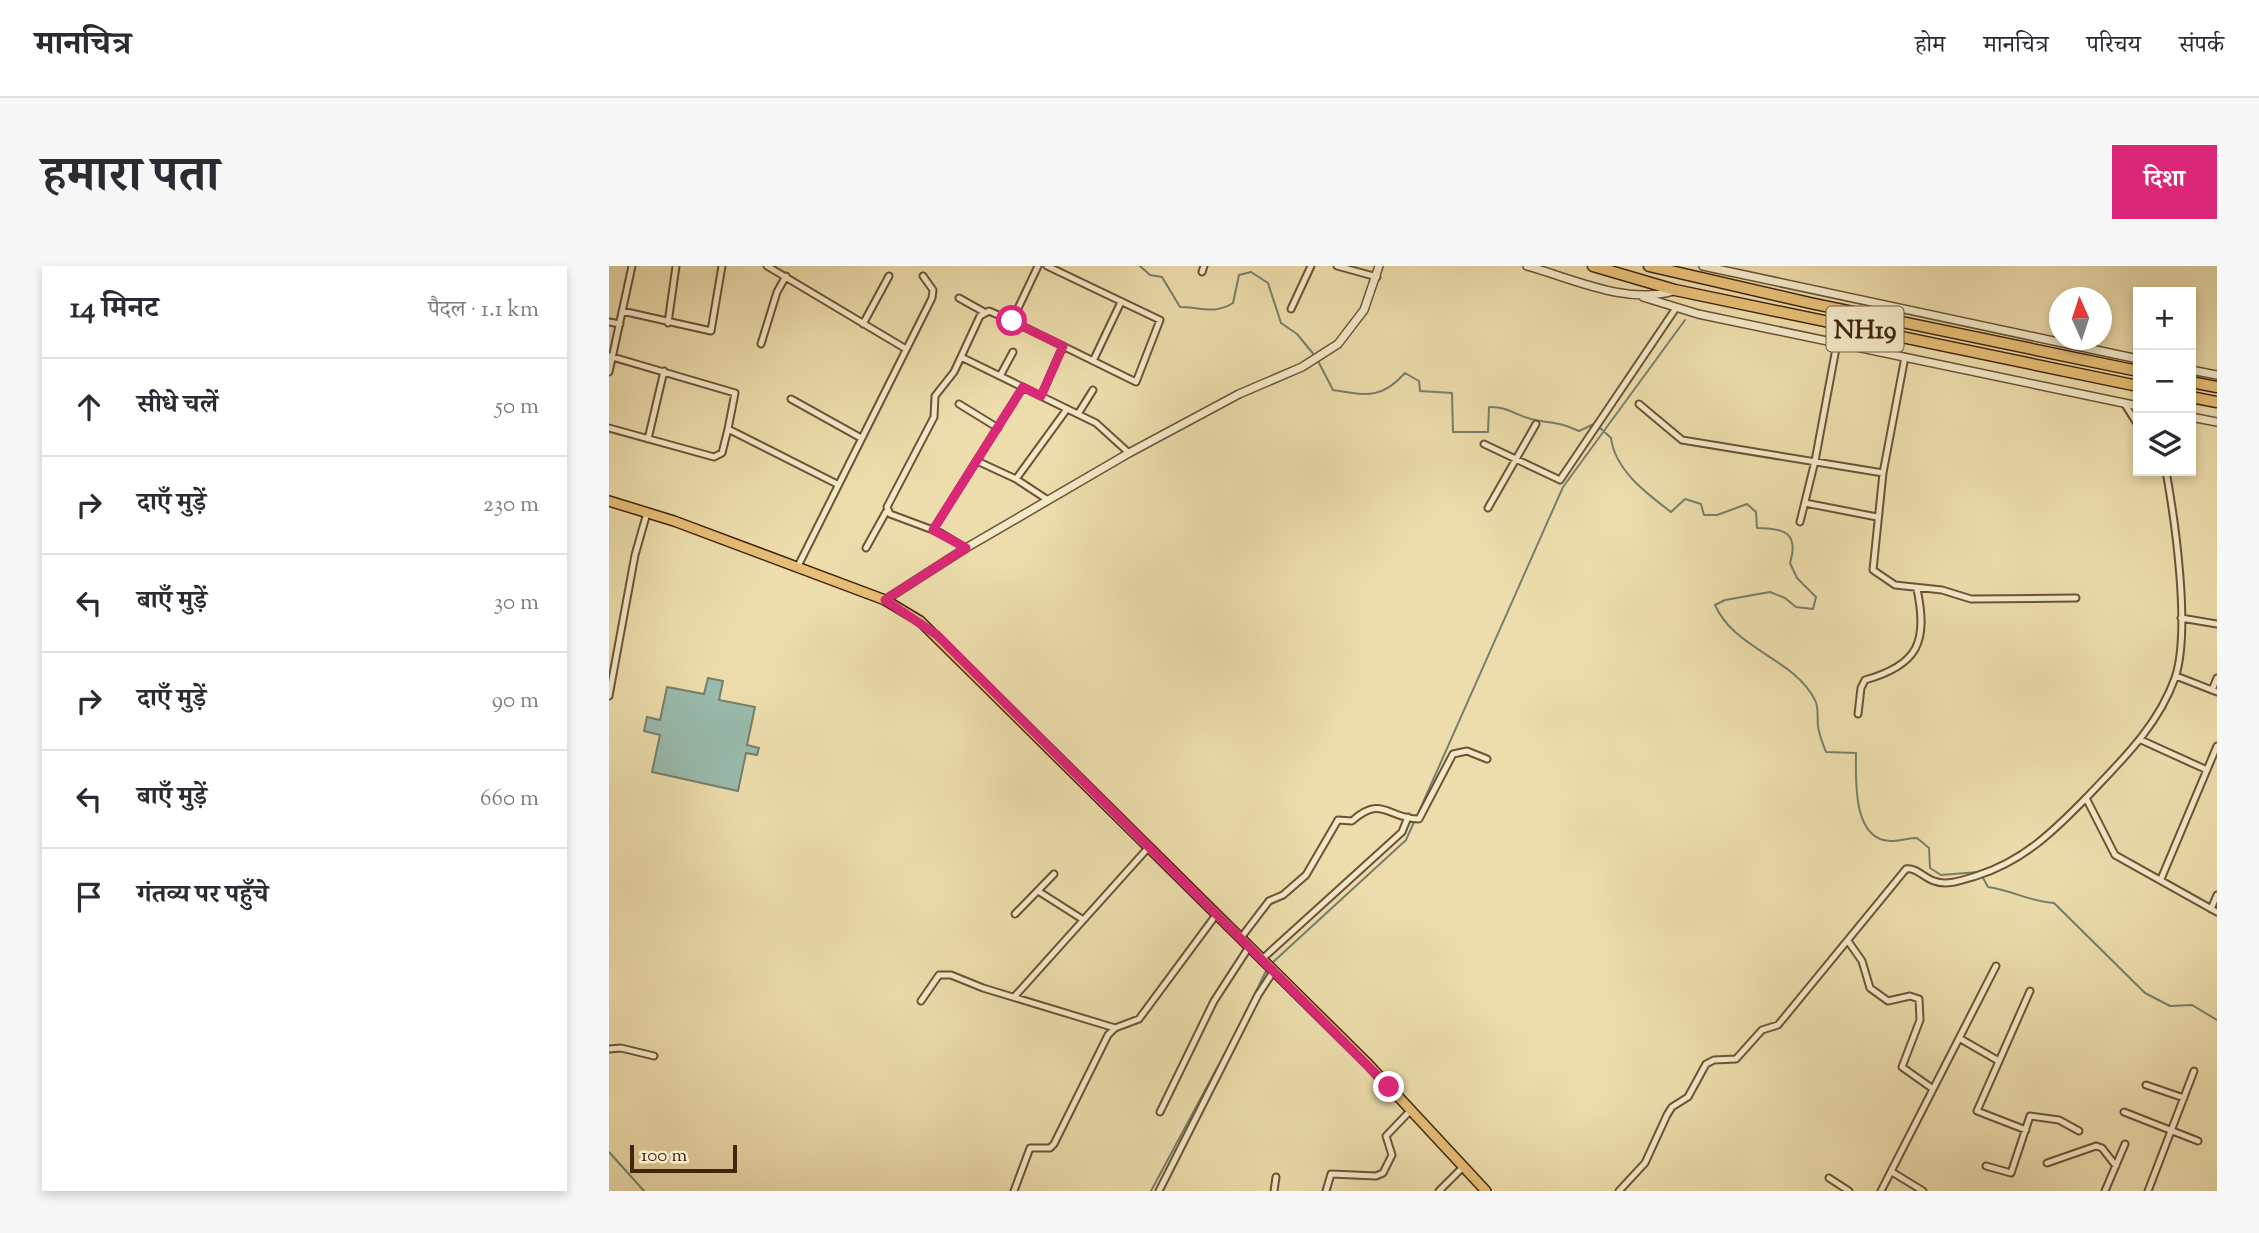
<!DOCTYPE html>
<html lang="hi">
<meta charset="utf-8">
<style>
:root{--surface:#fff;--page:#f7f7f7;--text:#2b2b33;--muted:#7c7c81;--line:#e1e1e2;--accent:#db2777}
body{margin:0;font-family:"Sorts Mill Goudy","Noto Serif Devanagari",serif;background:var(--page);color:var(--text)}
.controls{position:absolute;right:21px;top:21px;display:grid;overflow:hidden;border-radius:0px;box-shadow:0 4px 10px #0003}
.controls button{width:63px;height:63px;display:grid;place-items:center;padding:0;border:0;border-bottom:2px solid var(--line);background:var(--surface);color:var(--text);font:35px sans-serif}
.compass{position:absolute;left:1440px;top:21px;width:63px;height:63px;border-radius:50%;background:var(--surface);box-shadow:0 4px 10px #0003;rotate:357deg}
.scale{position:absolute;left:21px;bottom:18px;width:107px;box-sizing:border-box;padding-left:7px;border:4px solid #41250d;border-top:0;font-size:19px;line-height:24px;white-space:nowrap;color:#41250d;-webkit-text-stroke:5px #f3e9c9;paint-order:stroke}
.stop{position:absolute;width:21px;height:21px;margin:-16px;border:5px solid #db2777;border-radius:50%;background:#fff}
.stop.end{background:#db2777;border-color:#fff;box-shadow:0 2px 7px #0008}
.list{margin:0;padding:0;list-style:none}
h2{display:flex;justify-content:space-between;align-items:center;height:91px;margin:0;padding:0 28px;font-size:30px}
h2 small{font-size:23px;font-weight:400;color:var(--muted)}
.list li{display:grid;grid-template-columns:46px 1fr auto;gap:21px;align-items:center;box-sizing:border-box;height:98px;padding:0 28px;border-top:2px solid var(--line)}
.list b{display:block;font-size:26px;white-space:nowrap}
.list em{font-size:23px;font-style:normal;color:var(--muted)}
.icon{flex:none;width:38px;height:38px;fill:none;stroke:currentColor;stroke-width:2;stroke-linecap:round;stroke-linejoin:round}
.map{position:relative;flex:none;width:1608px;height:925px;overflow:hidden;border-radius:0px}
header{display:flex;align-items:center;gap:42px;box-sizing:border-box;height:98px;padding:0 35px;background:var(--surface);border-bottom:2px solid var(--line)}
header strong{font-size:33px}
nav{display:flex;gap:38px;margin-inline-start:auto;font-size:24px}
.intro{display:flex;align-items:center;justify-content:space-between;box-sizing:border-box;height:168px;padding:0 42px}
h1{margin:0;font-size:49px}
.button{padding:18px 32px;border-radius:0px;background:var(--accent);color:#fff;font-size:24px;font-weight:700}
main{display:flex;gap:42px;padding:0 42px}
aside{flex:1;background:var(--surface);border-radius:0px;box-shadow:0 4px 10px #0003}
.map>svg:first-child{display:block}
.water{fill:#99bbad;stroke:#767f6d;stroke-width:2}
.lines{fill:none;stroke-linecap:round;stroke-linejoin:round}
.stream{stroke:#767f6d;stroke-width:2}
.minor-casing{stroke:#6c5335;stroke-width:9}
.tertiary-casing{stroke:#6c5335;stroke-width:10}
.primary-casing{stroke:#41250d;stroke-width:12}
.trunk-casing{stroke:#41250d;stroke-width:13}
.minor{stroke:#f3e9c9;stroke-width:5}
.tertiary{stroke:#f3e9c9;stroke-width:7}
.primary{stroke:#e6be76;stroke-width:9}
.trunk{stroke:#e6be76;stroke-width:10}
.route{stroke:#db2777;stroke-width:9}
.labels{text-anchor:middle;stroke-width:5;stroke-linejoin:round;paint-order:stroke}
.shield{fill:#f3e9c9;stroke:#766045;stroke-width:2}
.shield-label{font-size:26px;font-weight:bold;fill:#41250d}
</style>
<header>
<strong>मानचित्र</strong>
<nav><a>होम</a><a>मानचित्र</a><a>परिचय</a><a>संपर्क</a></nav>
</header>
<div class="intro"><h1>हमारा पता</h1><a class="button">दिशा</a></div>
<main>
<aside>
<h2>14 मिनट<small>पैदल · 1.1 km</small></h2>
<ul class="list">
<li><svg class="icon" aria-label="ahead" viewBox="0 0 24 24"><path d="M12 20V5M6 11l6-6 6 6"/></svg><div><b>सीधे चलें</b></div><em>50 m</em></li>
<li><svg class="icon" aria-label="right" viewBox="0 0 24 24"><path d="M7 20v-9h11M14 6l5 5-5 5"/></svg><div><b>दाएँ मुड़ें</b></div><em>230 m</em></li>
<li><svg class="icon" aria-label="left" viewBox="0 0 24 24"><path d="M17 20v-9H6M10 6l-5 5 5 5"/></svg><div><b>बाएँ मुड़ें</b></div><em>30 m</em></li>
<li><svg class="icon" aria-label="right" viewBox="0 0 24 24"><path d="M7 20v-9h11M14 6l5 5-5 5"/></svg><div><b>दाएँ मुड़ें</b></div><em>90 m</em></li>
<li><svg class="icon" aria-label="left" viewBox="0 0 24 24"><path d="M17 20v-9H6M10 6l-5 5 5 5"/></svg><div><b>बाएँ मुड़ें</b></div><em>660 m</em></li>
<li><svg class="icon" aria-label="arrive" viewBox="0 0 24 24"><path d="M6 21V4h12l-3 4 3 4H6"/></svg><div><b>गंतव्य पर पहुँचे</b></div></li>
</ul>
</aside>
<div class="map">
<svg width="1608" height="925" viewBox="0 0 1608 925">
<rect width="100%" height="100%" fill="#edddac"/>
<filter id="stains"><feTurbulence type="fractalNoise" baseFrequency=".00286" numOctaves="4"/><feColorMatrix values="0 0 0 0 .2 0 0 0 0 .09 0 0 0 0 .02 0 0 0 .5 -.17"/></filter>
<radialGradient id="worn" r=".72"><stop offset=".6" stop-color="#630" stop-opacity="0"/><stop offset="1" stop-color="#630" stop-opacity=".3"/></radialGradient>
<!-- water -->
<path class="water" d="M99 412 114 415 110 434 146 441 138 479 150 482 148 489 137 487 129 525 43 506 51 469 35 465 38 451 51 454 58 421 95 428Z"/>
<g class="lines">
<!-- stream -->
<path class="stream" d="M531 0 541 9 553 11 571 41C592 41 605 49 624 37L630 9 642 6 659 17 672 57 688 68 706 90
M709 95 724 124C756 129 772 134 796 107L810 115 811 125 843 127 844 166H879L880 141C897 140 906 149 922 153 942 158 949 155 970 165L985 158
M989 160 1002 172C1006 204 1037 227 1062 246L1076 233 1092 238 1095 249H1108L1138 238 1147 246 1148 262C1176 262 1190 267 1181 297L1188 312 1207 331 1204 343 1187 341 1176 332 1161 326 1116 334 1106 339C1126 384 1185 392 1206 434 1210 441 1208 452 1209 460 1210 469 1214 478 1217 486L1247 487C1247 513 1243 573 1281 575 1290 575 1300 572 1308 572L1320 582 1321 602 1332 609 1369 606
M808 550 954 221 1076 54
M1373 610 1379 621C1403 624 1421 636 1445 637L1536 727 1561 740 1583 739 1608 754
M663 697 797 574 805 556
M636 748 657 705
M0 886 35 925
M542 925 624 772"/>
<!-- minor casing -->
<g class="minor-casing">
<path id="minor" d="M158 0 297 83
M728 0 768 11
M593 6 595 0
M350 32 375 46
M682 43 702 0
M13 45 102 65 113 0
M403 55 527 116 551 54 438 0
M0 56 11 58
M59 57 67 0
M254 58 280 10
M152 78 168 26 177 10
M0 90 126 127 119 163
M352 91 487 157 520 187
M1296 91 1274 207 1264 304 1286 319 1333 324 1362 333 1467 332
M484 95 512 36
M0 106 23 0
M391 110 404 86
M432 130 454 80
M182 133 252 172
M1515 137 1529 159
M350 138 389 162
M1030 138 1073 174 1274 207
M469 148 484 124
M0 162 105 191 113 187 119 163 228 218
M39 173 55 105
M875 178 951 214 1067 42
M368 195 407 213 439 234
M407 213 458 143
M1196 237 1268 251
M879 242 927 158
M1191 256 1206 195 1228 77
M324 264 414 121
M257 282 277 246
M357 282 332 267 281 248 278 241 325 151 326 130 345 106 371 50 380 45 403 55 429 0
M189 300 323 32 324 24 314 10
M1572 352 1608 358
M1567 410 1608 426
M1603 424 1608 412
M0 430 26 289 38 247
M1249 448 1252 422 1256 414C1310 399 1319 375 1308 323
M1532 474 1598 504
M1477 532 1506 589 1608 646
M1552 613 1608 480
M429 625 473 653
M1602 643 1608 629
M406 648 445 608
M631 673 660 635 674 629 697 609 729 554 743 555C773 528 779 553 810 553L844 488 858 485 878 493
M1239 675 1253 695 1261 722 1279 735 1301 730 1310 733 1311 754 1293 801 1324 823
M652 694 793 566 799 551
M406 730 539 582
M312 735 330 709H342L374 722 506 762
M1350 772 1388 794
M0 783 12 782 45 790
M1537 819 1575 832
M551 846 605 735 640 681
M1515 846 1589 875
M1417 864 1368 845 1421 725
M1438 897 1487 880 1493 882 1507 900
M1377 900 1402 907 1421 850 1450 854 1470 865
M1283 906 1314 925
M1220 912 1240 925
M405 925 421 882H441L445 878 499 769 506 762 530 753 607 649
M550 925 649 729 664 706
M665 925 667 911
M717 925 722 908 767 910 774 907 783 889 777 870 801 845
M830 925 854 901
M1010 925 1036 897 1058 849 1063 841 1079 831 1097 798 1105 794 1127 793 1153 764 1169 759 1297 603C1307 601 1315 612 1325 615 1338 620 1354 614 1367 610 1414 595 1444 566 1478 531 1512 495 1549 460 1566 412 1582 365 1566 255 1557 205
M1272 925 1387 700
M1496 925 1516 878
M1539 925 1585 805"/>
</g>
<!-- tertiary casing -->
<g class="tertiary-casing">
<path id="tertiary" d="M918 0C965 13 1017 39 1065 25
M1094 0 1529 93
M1034 31 1089 48 1529 140
M1582 104 1608 109
M1582 151 1608 156
M276 334 357 282 520 187 630 128 693 101 729 78 755 44 770 0"/>
</g>
<!-- primary casing -->
<g class="primary-casing">
<path id="primary" d="M0 235 65 255 276 334 311 355 759 798 877 925"/>
</g>
<!-- trunk casing -->
<g class="trunk-casing">
<path id="trunk" d="M984 0 1066 24 1529 120
M1040 0 1201 37 1529 105
M1582 116 1608 121
M1582 131 1608 136"/>
</g>
<!-- minor -->
<use href="#minor" class="minor"/>
<!-- tertiary -->
<use href="#tertiary" class="tertiary"/>
<!-- primary -->
<use href="#primary" class="primary"/>
<!-- trunk -->
<use href="#trunk" class="trunk"/>
</g>
<g class="lines">
<!-- route -->
<path class="route" d="M403 55 454 80 432 130 414 121 324 264 357 282 276 334 328 369 780 821"/>
</g>
<g class="labels">
<!-- shield labels -->
<rect class="shield" x="1217.5" y="40.5" width="77" height="45" rx="5"/>
<g class="shield-label">
<text x="1256" y="72">NH19</text>
</g>
</g>
<rect width="100%" height="100%" filter="url(#stains)"/>
<rect width="100%" height="100%" fill="url(#worn)"/>
</svg>
<div class="controls">
<button>+</button>
<button>−</button>
<button><svg class="icon" aria-label="layers" viewBox="0 0 24 24"><path d="M12 4l9 5-9 5-9-5zM3 14l9 5 9-5"/></svg></button>
</div>
<svg class="compass" viewBox="-18 -18 36 36"><path d="M0-13l5 13h-10z" fill="#e53935"/><path d="M0 13l5-13h-10z" fill="#7c7c81"/></svg>
<div class="scale">100 m</div>
<div class="stop" style="left:403px;top:55px"></div>
<div class="stop end" style="left:780px;top:821px"></div>
</div>
</main>
